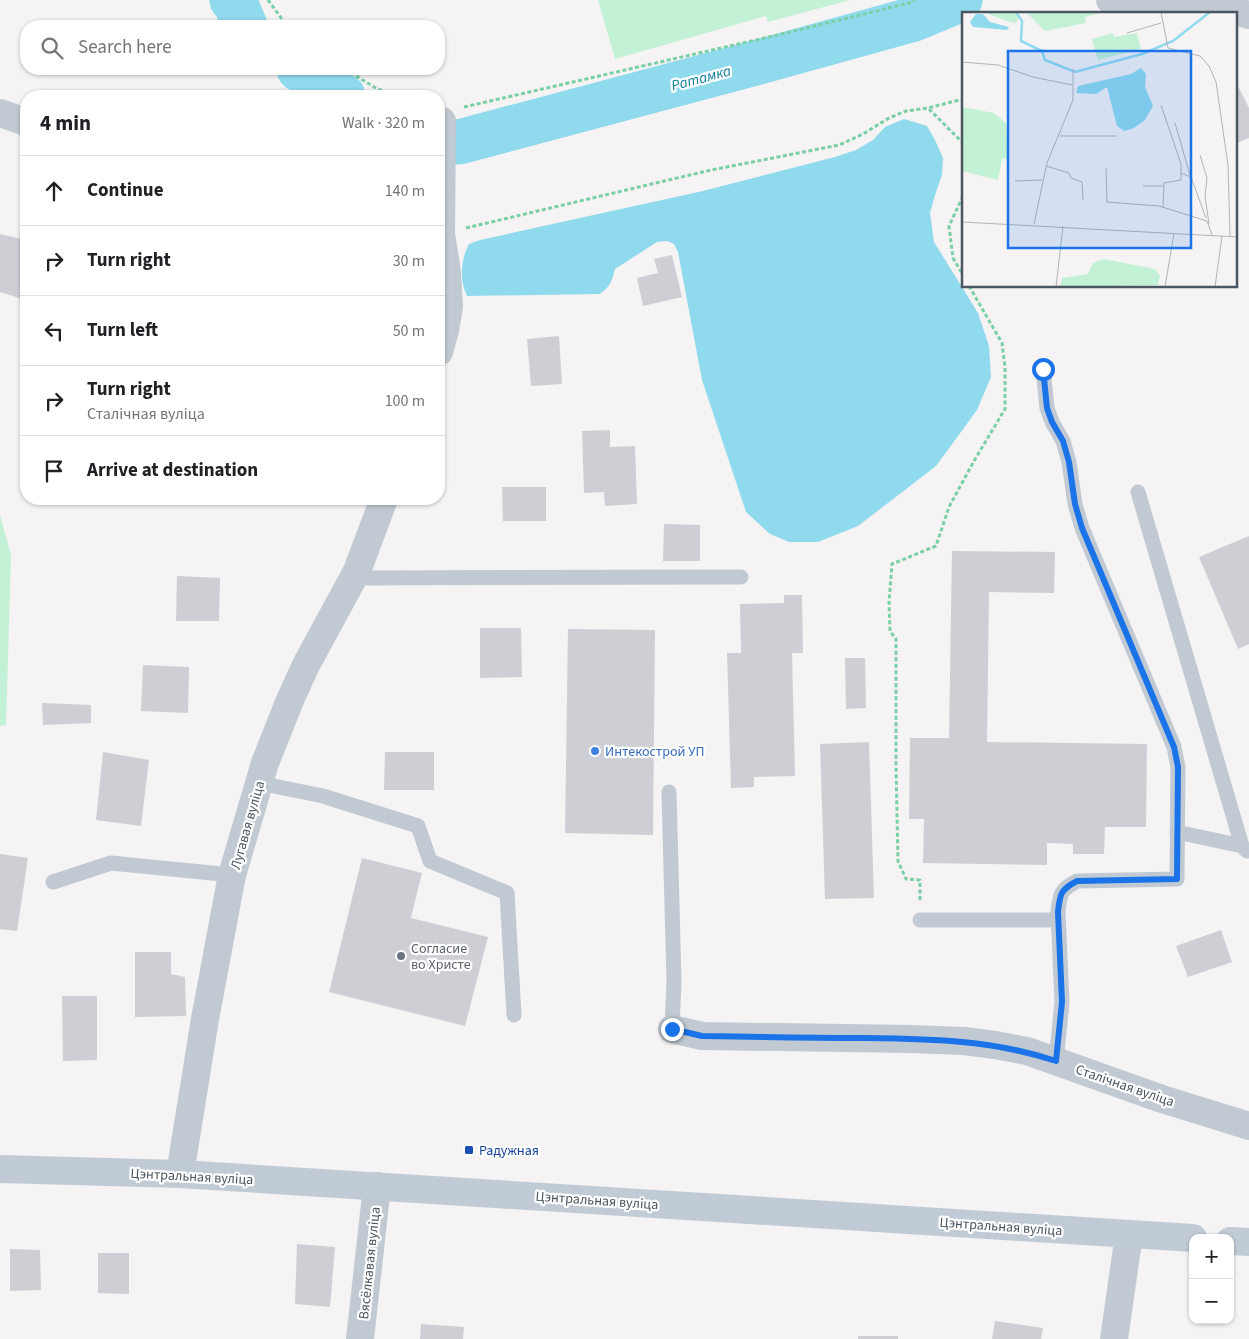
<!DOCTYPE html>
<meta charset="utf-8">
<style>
:root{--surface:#fff;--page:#f2f2f2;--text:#202124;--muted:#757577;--line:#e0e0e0}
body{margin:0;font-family:"Source Sans 3",sans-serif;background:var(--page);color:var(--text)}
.controls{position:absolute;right:15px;bottom:15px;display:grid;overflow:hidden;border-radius:10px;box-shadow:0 1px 4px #0004}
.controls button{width:45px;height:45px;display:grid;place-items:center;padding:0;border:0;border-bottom:1px solid var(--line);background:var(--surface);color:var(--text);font:25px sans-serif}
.stop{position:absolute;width:15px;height:15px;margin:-11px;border:4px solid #1a73e8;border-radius:50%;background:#fff}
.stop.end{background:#1a73e8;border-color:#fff;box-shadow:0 1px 5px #0008}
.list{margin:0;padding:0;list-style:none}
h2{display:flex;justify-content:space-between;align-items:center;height:65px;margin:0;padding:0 20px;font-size:21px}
h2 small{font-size:16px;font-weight:400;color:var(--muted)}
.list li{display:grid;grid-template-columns:32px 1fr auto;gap:15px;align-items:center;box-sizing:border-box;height:70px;padding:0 20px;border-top:1px solid var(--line)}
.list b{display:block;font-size:19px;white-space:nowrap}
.list p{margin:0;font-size:16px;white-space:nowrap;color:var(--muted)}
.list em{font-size:16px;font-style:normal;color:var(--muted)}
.icon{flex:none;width:28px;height:28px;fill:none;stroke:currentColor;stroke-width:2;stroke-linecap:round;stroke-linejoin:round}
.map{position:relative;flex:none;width:1249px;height:1339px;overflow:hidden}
.search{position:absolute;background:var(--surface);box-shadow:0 1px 4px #0004;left:20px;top:20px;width:425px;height:55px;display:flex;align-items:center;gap:12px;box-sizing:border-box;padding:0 18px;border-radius:20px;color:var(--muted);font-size:19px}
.panel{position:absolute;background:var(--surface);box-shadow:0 1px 4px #0004;left:20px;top:90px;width:425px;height:415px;border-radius:20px}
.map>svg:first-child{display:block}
.green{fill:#c3f1d5}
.water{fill:#90daee}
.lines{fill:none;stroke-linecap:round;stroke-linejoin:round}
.river{stroke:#90daee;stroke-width:45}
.building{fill:#cdcfd5}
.path{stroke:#7ad0a6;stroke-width:3;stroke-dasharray:4 2.5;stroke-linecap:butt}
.lane{stroke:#c1cad2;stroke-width:15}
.street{stroke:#c1cad2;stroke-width:28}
.secondary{stroke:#c1cbd6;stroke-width:28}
.route{stroke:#1a73e8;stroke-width:6}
.shop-dot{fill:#3f7fe0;stroke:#fff;stroke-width:2}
.worship-dot{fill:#6b7280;stroke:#fff;stroke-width:2}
.transit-dot{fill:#1a4fb4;stroke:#fff;stroke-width:2}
.labels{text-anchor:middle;stroke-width:4.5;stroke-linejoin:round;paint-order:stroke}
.shop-label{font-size:14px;fill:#366cbe;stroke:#fff;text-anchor:start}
.street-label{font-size:14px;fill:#4a5661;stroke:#fff}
.worship-label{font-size:14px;fill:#5b616d;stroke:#fff;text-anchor:start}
.transit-label{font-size:14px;fill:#164399;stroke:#fff;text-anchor:start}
.water-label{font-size:15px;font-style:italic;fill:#0c7c9b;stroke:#fff}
.inset-river{fill:none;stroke:#90daee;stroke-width:2.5}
.inset-road{fill:none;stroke:#b1b4b9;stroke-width:1}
.view{fill:#1a73e8;fill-opacity:0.15;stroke:#1a73e8;stroke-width:2.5}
.inset-edge{fill:none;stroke:#4a5661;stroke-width:2.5}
</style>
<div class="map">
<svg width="1249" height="1339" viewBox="0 0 1249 1339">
<rect width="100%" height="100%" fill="#f5f3f3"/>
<!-- green -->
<path class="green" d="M598 0H850L768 22 766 16 615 59Z
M0 515 11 555 6 725 0 726Z"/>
<!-- water -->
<path class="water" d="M904 119 927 126 935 140 943 158 942 175 935 195 930 213 934 242 978 313 989 346 991 377 977 410 936 466 858 526 818 542H789L770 534 746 512 702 380 678 252 674 244 667 241 657 242 615 269C612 281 610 288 599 294L467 296C459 280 461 259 469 244L480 240 703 191 835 157 856 150 873 140 885 127Z"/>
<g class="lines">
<!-- river -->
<path class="river" d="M232 0 235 2 245 26
M299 69 343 96
M439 142H459L759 62 914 19 960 0"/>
</g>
<!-- building -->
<path class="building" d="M1235 80 1249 108V138L1235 144Z
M0 234 26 240V300L0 292Z
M672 255 682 297 643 306 637 278 658 273 654 259Z
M559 336 562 384 531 386 527 339Z
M610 430V447L635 446 637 504 605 506 604 492 584 493 582 431Z
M502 487H546V521H503Z
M664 524 700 525V561H663Z
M1249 536V644L1238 649 1199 557Z
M952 551 1055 552 1054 593 989 592 987 742 1147 744 1146 827H1105L1104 854H1073V844L1047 843V865L923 863 924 819H909L910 738H949Z
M177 576 220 578 219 621H176Z
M784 595H802L803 653H792L795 776 754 777V787L731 788 727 653H741L740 604 784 603Z
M480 628H521L522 677 480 678Z
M568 629 655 630 653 835 565 833Z
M845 658H865L866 708 846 709Z
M143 665 189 667 188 713 141 711Z
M42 703 91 705V723L43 725Z
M869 742 874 898 825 899 820 744Z
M103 752 149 760 141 826 96 820Z
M385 752H434V790H384Z
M0 854 28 858 17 931 0 929Z
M362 858 422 873 411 918 488 937 465 1026 329 992Z
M1221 930 1232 962 1188 977 1176 946Z
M135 952H171V974L185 977 186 1016 135 1017Z
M62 996H97V1060L63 1061Z
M297 1244 335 1247 330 1307 295 1304Z
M10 1249 40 1250 41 1290 10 1291Z
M98 1253H129V1294L98 1293Z
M995 1321 1043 1328 1041 1339H992Z
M421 1324 464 1327 463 1339H420Z
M858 1336H898V1339H858Z"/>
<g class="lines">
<!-- path -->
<path class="path" d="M268 0 287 26
M345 69 374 87 394 96
M464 107 782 34 913 2 914 0
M929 109 963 143
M963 196 949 226 953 258 963 275
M466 228 711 170 839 145 863 134 889 118 906 111 928 108 963 99
M920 900V880L906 879 898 861 896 765V639L890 631 889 602 892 564 936 546 949 507 974 461 1005 409V367L1002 343 969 286"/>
<!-- lane -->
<path class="lane" d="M1043 369 1047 408 1052 422 1063 441 1069 462 1075 504 1082 528 1174 747 1178 767 1177 879 1077 881C1060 890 1060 894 1058 912L1062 1002 1056 1061
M1138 492 1242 846
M354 578 741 577
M259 783 323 796 418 826 430 861 507 893 514 1015
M669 792 674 981 672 1029
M1177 832 1242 846 1247 851
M53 882 111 863 232 875
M920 920H1058"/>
<!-- street -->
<path class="street" d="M1110 0 1118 3 1141 7 1198 9 1222 7 1249 15
M0 113 26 122
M439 352 445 330 449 307 447 272 441 234 442 121
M672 1029 702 1036 911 1039 964 1041 995 1045 1027 1051 1162 1099 1249 1126
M180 1174 205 1019 232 875 265 763 290 700 306 665 357 571 384 499
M360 1339 377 1186
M1114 1339 1129 1234"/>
<!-- secondary -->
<path class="secondary" d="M0 1169 180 1174 1193 1238
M1230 1241 1249 1242"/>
</g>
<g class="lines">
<!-- route -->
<path class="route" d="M672 1029 702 1036C754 1037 806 1038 858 1038 927 1039 990 1039 1056 1061L1062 1002 1058 912C1060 894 1060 890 1077 881L1177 879 1178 767 1174 747 1082 528 1075 504 1069 462 1063 441 1052 422 1047 408 1043 369"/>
</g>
<!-- markers -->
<circle class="shop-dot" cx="595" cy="751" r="5"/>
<circle class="worship-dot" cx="401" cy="956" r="5"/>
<rect class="transit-dot" x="464" y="1145" width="10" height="10" rx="2.5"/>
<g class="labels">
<!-- shop labels -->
<g class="shop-label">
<text x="605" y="756">Интекострой УП</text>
</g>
<!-- street labels -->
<g class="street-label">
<text transform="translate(247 825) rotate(-74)" y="5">Лугавая вуліца</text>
<text transform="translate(1125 1085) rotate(19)" y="5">Сталічная вуліца</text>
<text transform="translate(192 1176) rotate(3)" y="5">Цэнтральная вуліца</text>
<text transform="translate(597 1200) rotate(4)" y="5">Цэнтральная вуліца</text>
<text transform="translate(1001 1226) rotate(4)" y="5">Цэнтральная вуліца</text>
<text transform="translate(369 1263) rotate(-84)" y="5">Вясёлкавая вуліца</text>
</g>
<!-- worship labels -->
<g class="worship-label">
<text x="411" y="953">Согласие<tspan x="411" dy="16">во Христе</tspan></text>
</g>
<!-- transit labels -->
<g class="transit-label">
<text x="479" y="1155">Радужная</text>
</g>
<!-- water labels -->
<g class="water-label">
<text transform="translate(701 78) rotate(-15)" y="5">Ратамка</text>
</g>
</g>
<!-- overview -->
<g transform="translate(962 12)">
<rect width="275" height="275" fill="#f5f3f3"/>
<path d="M22 0H52L57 5 54 11 47 10ZM64 0H142L123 5 124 11 83 19ZM151 21 152 25 175 21 179 37 136 48 130 27ZM0 95 32 101 44 111 46 146 40 147 36 168 0 159ZM142 247 193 257 198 264 196 273 98 275 100 266 126 262 131 251Z" fill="#c3f1d5"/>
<path d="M14 2H21L28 10 47 15 45 18 11 15 8 10ZM179 56 184 62 183 75 191 94 183 108 172 116 162 119 155 114 145 75 134 82 114 81 116 74 169 62Z" fill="#90daee"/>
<path class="inset-river" d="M54 0 60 9 59 29 80 39 83 48 113 60 180 42 211 29 248 0"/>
<path class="inset-road" d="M199 0 206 36 238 44 247 54 254 70 266 153 268 224M165 21 199 11M0 50 36 53 71 65 110 73M199 93 219 152V168L202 171 201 195M213 111 228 163M98 124H155M238 143 245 166 243 184 247 212M84 154 107 161 109 166 120 170 121 188M144 156 145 190 197 194 245 209 250 223M219 161 229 165 244 206M53 169 80 168M181 174H201M0 210 275 225M72 212 85 151 111 88V57M94 275 101 214M203 275 212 221M253 275 260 224"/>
<path class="view" d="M46 39H229V236H46Z"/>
<rect width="275" height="275" class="inset-edge"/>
</g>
</svg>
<div class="controls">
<button>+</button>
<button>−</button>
</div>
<div class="stop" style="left:1043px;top:369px"></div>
<div class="stop end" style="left:672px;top:1029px"></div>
<div class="search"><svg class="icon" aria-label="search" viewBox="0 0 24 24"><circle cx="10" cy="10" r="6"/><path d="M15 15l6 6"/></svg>Search here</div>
<section class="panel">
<h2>4 min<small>Walk · 320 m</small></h2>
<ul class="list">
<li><svg class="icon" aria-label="ahead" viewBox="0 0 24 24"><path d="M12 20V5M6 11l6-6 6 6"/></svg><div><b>Continue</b></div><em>140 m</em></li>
<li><svg class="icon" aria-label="right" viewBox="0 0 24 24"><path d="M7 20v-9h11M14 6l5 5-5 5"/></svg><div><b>Turn right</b></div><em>30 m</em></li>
<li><svg class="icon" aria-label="left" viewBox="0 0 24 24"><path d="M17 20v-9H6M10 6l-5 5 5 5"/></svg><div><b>Turn left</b></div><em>50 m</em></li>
<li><svg class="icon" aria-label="right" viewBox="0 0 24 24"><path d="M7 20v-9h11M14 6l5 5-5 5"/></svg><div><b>Turn right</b><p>Сталічная вуліца</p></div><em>100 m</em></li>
<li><svg class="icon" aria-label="arrive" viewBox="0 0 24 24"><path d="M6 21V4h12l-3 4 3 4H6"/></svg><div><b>Arrive at destination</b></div></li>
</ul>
</section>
</div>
